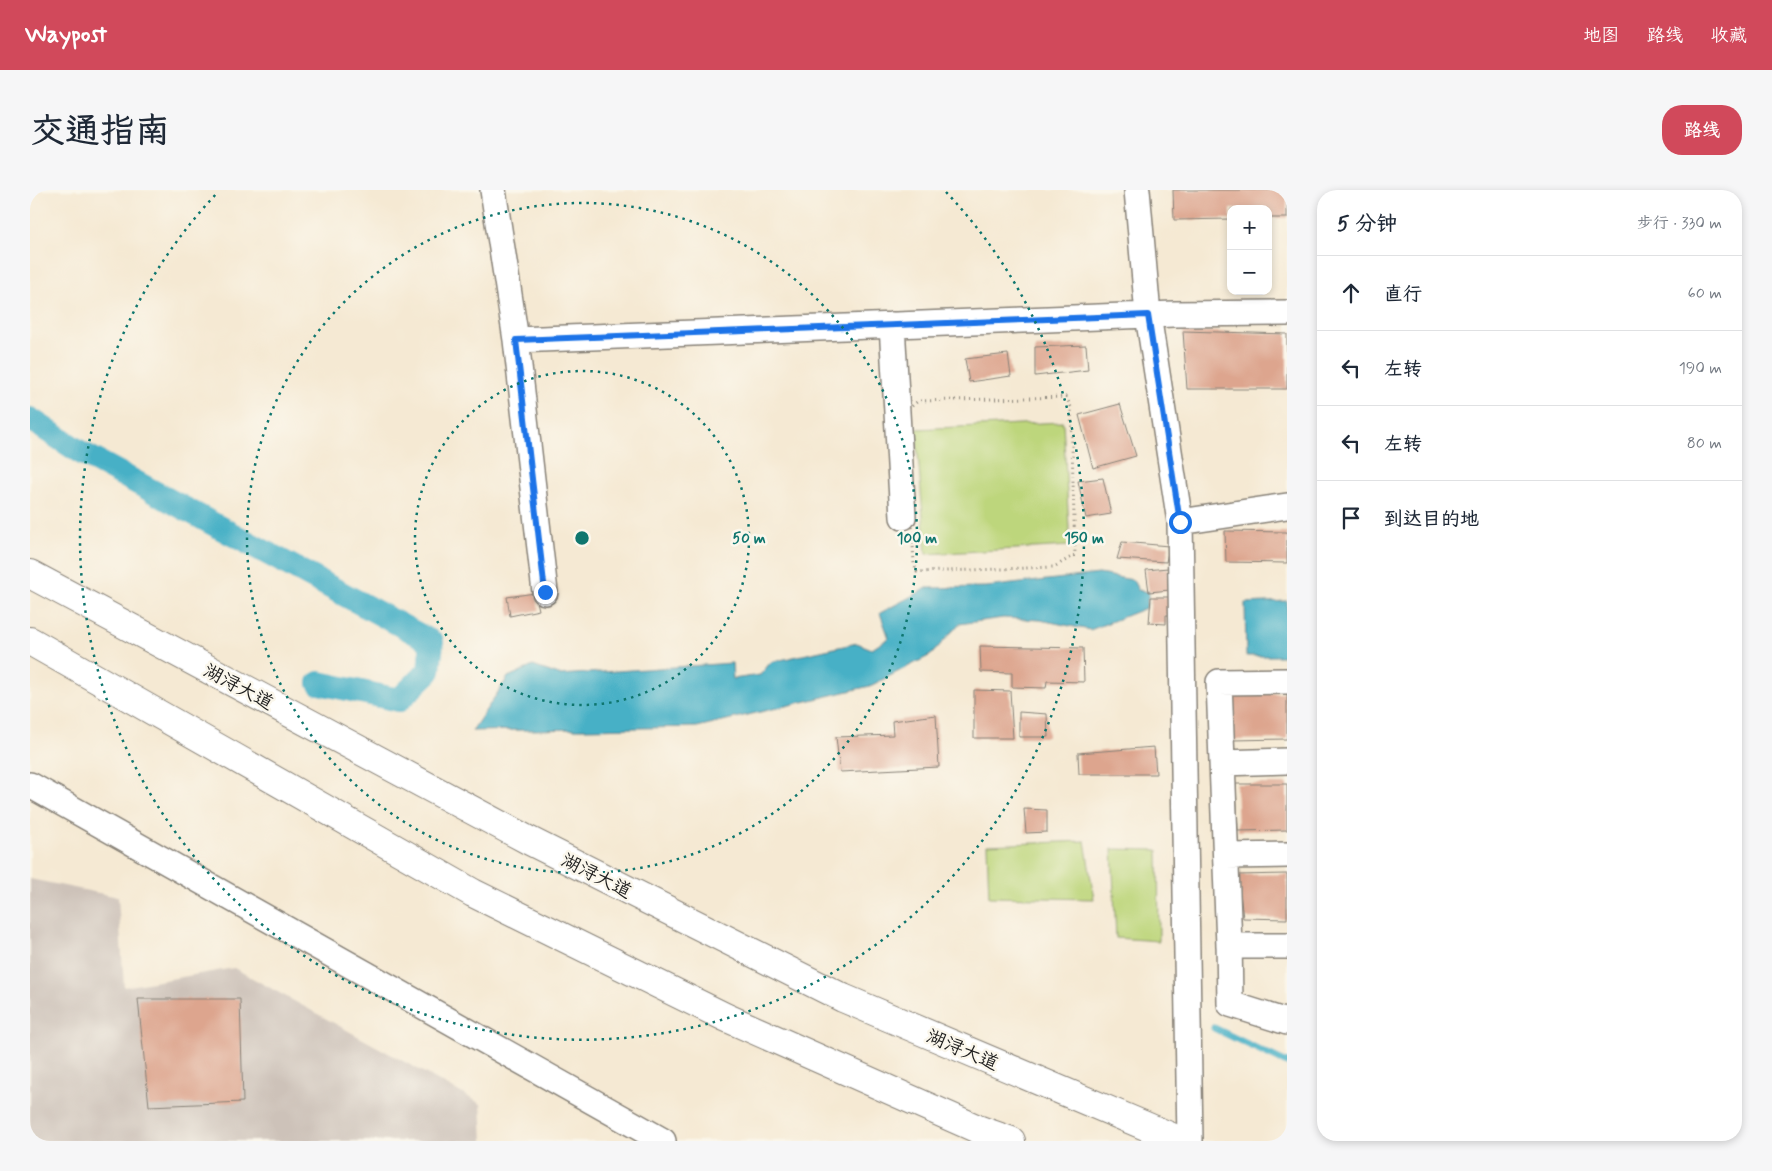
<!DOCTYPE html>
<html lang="zh">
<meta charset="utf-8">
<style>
:root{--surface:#fff;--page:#f6f6f7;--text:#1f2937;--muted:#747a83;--line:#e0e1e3;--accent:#d1495b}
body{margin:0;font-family:Mynerve,"LXGW WenKai TC",sans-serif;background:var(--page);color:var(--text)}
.controls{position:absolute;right:15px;top:15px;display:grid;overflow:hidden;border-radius:10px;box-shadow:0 2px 8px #0003}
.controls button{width:45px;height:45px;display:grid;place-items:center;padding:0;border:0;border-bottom:1px solid var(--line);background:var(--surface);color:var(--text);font:25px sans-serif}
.stop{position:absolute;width:15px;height:15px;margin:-11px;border:4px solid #1a73e8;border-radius:50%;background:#fff}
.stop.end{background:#1a73e8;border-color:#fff;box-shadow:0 1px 5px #0008}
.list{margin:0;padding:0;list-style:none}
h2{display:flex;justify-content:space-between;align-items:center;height:65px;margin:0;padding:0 20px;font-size:21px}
h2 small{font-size:16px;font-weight:400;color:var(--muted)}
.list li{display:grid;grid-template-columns:32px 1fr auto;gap:15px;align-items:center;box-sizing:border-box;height:75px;padding:0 20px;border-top:1px solid var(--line)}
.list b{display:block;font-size:19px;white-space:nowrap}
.list em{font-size:16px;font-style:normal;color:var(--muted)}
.icon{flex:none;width:28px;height:28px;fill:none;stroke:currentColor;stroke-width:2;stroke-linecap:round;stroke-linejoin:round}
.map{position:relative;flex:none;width:1257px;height:951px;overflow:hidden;border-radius:20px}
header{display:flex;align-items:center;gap:30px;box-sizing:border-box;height:70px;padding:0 25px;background:var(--accent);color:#fff}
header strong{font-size:24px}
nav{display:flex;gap:28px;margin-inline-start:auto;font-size:18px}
.intro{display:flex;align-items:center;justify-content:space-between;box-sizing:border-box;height:120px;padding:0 30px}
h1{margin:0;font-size:35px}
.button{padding:12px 22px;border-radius:20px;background:var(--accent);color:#fff;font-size:18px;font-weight:700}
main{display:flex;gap:30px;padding:0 30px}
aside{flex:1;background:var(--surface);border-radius:20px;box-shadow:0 2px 8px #0003}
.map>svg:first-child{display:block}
.industrial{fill:#cdc2b9}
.green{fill:#bdd67b;stroke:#6c794c}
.water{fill:#47b0c6;stroke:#326671}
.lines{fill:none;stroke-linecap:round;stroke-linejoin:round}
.stream{stroke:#47b0c6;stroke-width:7}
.canal{stroke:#47b0c6;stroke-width:24}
.building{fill:#dda58e}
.minor-casing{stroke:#888278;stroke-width:28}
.major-casing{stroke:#888278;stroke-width:30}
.path{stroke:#888278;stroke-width:3;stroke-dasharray:1 4;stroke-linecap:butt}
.minor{stroke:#fff;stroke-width:25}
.major{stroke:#fff;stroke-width:28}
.route{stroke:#1a73e8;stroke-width:6}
.ring{fill:none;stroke:#0f766e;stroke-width:2.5;stroke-dasharray:2.5 5}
.labels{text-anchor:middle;stroke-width:5;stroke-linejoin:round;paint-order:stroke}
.street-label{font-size:19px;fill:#1c1c1c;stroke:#fbf7ec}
.centre{fill:#0f766e;stroke:#fbf7ec;stroke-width:2.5}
.ring-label{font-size:15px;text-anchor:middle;font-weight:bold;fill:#0f766e;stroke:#fbf7ec;stroke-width:5;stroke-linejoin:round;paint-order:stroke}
</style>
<header>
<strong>Waypost</strong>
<nav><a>地图</a><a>路线</a><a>收藏</a></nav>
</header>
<div class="intro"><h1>交通指南</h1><a class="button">路线</a></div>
<main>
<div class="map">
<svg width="1257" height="951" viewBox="0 0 1257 951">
<rect width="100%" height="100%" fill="#fbf7ec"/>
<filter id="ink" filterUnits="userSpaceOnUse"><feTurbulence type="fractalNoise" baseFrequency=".02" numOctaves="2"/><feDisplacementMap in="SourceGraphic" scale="10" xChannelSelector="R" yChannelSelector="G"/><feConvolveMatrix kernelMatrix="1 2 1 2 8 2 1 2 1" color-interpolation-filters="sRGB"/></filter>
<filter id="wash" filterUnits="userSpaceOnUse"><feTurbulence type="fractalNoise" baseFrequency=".0096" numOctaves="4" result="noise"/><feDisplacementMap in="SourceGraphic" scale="20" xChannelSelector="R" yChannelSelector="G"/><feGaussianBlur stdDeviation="1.12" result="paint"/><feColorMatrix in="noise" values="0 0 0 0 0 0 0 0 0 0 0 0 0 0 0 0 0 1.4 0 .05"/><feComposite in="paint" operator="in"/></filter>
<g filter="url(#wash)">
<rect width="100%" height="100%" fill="#f5e9d3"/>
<!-- industrial -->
<path class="industrial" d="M0 689 88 707 94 797 204 778 451 914 453 951H0Z"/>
<!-- green -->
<path class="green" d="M1033 232 1040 356 896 364 886 239Z
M1055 651 1064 709 959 707 957 655Z
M1082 659 1128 660 1129 751 1086 748Z"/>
<!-- water -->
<path class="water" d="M1069 384 1103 390 1108 400 1119 402 1116 418 1060 440 1010 430 973 428 929 434 901 465 840 496 667 537 442 541 478 487 503 476 529 485 702 473 703 489 730 485 741 472 827 453 842 459 859 448 850 423 897 398 956 397Z
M1257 411V466H1216L1215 413Z"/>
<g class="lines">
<!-- stream -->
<path class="stream" d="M1184 838 1257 873"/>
<!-- canal -->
<path class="canal" d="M0 229 50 262 402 452 399 481 369 510 289 493"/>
</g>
<g id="blocks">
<!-- building -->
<path class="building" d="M1143 0H1257V28H1238V19H1201V29L1144 30Z
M1153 141 1257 144V199H1157Z
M1056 155 1058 180 1005 186V157Z
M978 164 981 186 939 192 935 169Z
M1090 214 1106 266 1063 278 1049 225Z
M1073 288 1081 324 1056 328 1048 291Z
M1195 341 1257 342V373L1196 372Z
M1092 352 1139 356 1136 372 1087 369Z
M1138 378 1140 400 1119 402 1116 380Z
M505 403 509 420 480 426 477 407Z
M1121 407H1146V425H1136V434L1119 433Z
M950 456 1053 458 1054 492 1017 491 1016 498 982 497V483L951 482Z
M944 500 980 501 983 548H944Z
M1257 503V549L1202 550 1200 504Z
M989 522 1017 524 1018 547H989Z
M906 525 909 577 810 582 806 547 863 545 862 531Z
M1124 557 1126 584H1049L1048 563Z
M1206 594H1257V640L1208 641Z
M994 619 1017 620V642L996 643Z
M1257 684V729L1213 728 1208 685Z
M108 809H210L213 912 119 916Z"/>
</g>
</g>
<g filter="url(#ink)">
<use href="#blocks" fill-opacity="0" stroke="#888278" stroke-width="1"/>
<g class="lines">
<!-- minor casing -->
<g class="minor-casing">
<path id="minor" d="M463 0 486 150 515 402
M1107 0 1118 125 1150 332 1160 951
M862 135 873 327
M486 150 1144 124 1257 123
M1150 332 1257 316
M1257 491 1189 492 1199 756H1257
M1192 573 1257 571
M0 595 633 951
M1196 666 1257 665
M1199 749 1200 814 1257 832"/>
</g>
<!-- major casing -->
<g class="major-casing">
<path id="major" d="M0 384 498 650 813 808 1151 951
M0 451 443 703 695 827 950 940 981 951"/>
</g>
<!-- path -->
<path class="path" d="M1036 207 1041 217 1045 365 1024 377 887 382 884 374 876 221 888 211Z"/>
<!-- minor -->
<use href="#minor" class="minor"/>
<!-- major -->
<use href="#major" class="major"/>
</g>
</g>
<g class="lines" filter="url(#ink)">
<!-- route -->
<path class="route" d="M515 402 486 150 1118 125 1150 332"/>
</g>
<!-- distance rings -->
<g class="ring">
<circle cx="552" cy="348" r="167"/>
<circle cx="552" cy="348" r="335"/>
<path d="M916 2A502 502 0 1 1 188 2"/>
</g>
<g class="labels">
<!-- street labels -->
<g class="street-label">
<text transform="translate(209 496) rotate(28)" y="7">湖浔大道</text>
<text transform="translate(567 685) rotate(27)" y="7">湖浔大道</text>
<text transform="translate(933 859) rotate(23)" y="7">湖浔大道</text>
</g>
</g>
<circle cx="552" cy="348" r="8" class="centre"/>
<g class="ring-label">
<text x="719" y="353">50 m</text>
<text x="887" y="353">100 m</text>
<text x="1054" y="353">150 m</text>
</g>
</svg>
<div class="controls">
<button>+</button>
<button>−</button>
</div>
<div class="stop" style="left:1150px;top:332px"></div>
<div class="stop end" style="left:515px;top:402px"></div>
</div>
<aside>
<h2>5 分钟<small>步行 · 330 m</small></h2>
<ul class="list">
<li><svg class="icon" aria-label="ahead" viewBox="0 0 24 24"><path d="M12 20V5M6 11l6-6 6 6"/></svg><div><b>直行</b></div><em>60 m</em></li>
<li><svg class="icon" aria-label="left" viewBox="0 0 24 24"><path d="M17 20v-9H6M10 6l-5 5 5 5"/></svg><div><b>左转</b></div><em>190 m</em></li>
<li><svg class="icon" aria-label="left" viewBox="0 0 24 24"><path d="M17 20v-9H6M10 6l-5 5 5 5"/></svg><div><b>左转</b></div><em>80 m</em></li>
<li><svg class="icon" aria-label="arrive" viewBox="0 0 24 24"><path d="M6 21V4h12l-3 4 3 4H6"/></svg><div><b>到达目的地</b></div></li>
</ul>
</aside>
</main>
